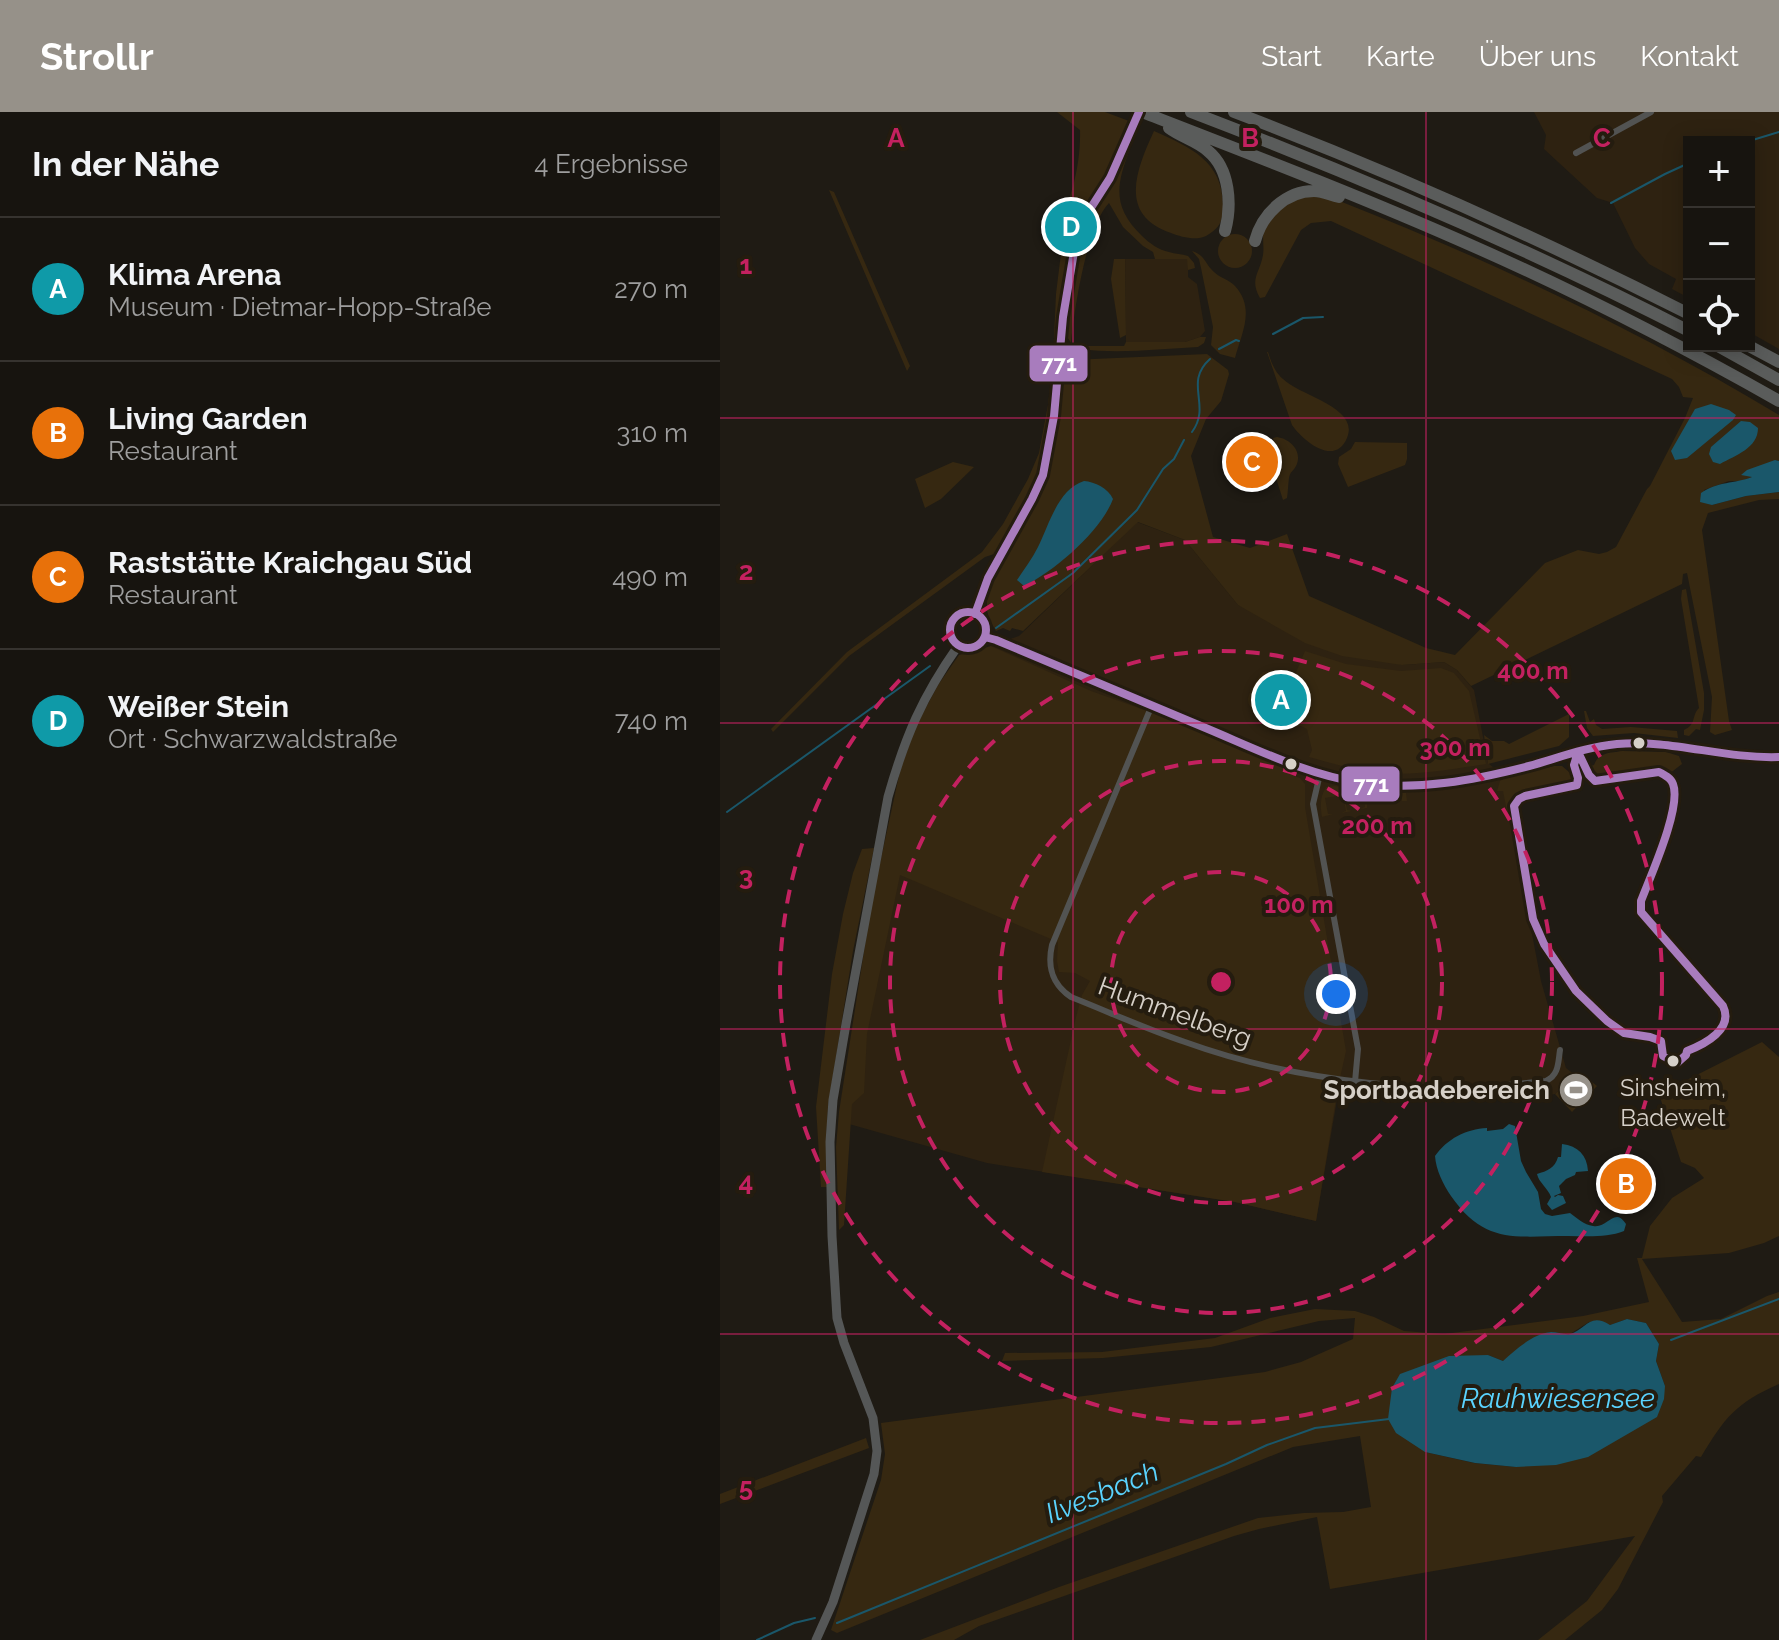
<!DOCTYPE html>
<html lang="de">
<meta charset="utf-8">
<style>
:root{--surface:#17140f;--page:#24211d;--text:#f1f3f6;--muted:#9e9e9e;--line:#36332f;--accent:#969189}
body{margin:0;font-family:Raleway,sans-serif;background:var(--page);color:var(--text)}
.controls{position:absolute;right:24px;top:24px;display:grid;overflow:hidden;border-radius:0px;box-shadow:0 4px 20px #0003}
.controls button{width:72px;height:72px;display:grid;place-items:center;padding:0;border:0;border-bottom:2px solid var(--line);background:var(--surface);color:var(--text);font:40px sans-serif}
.you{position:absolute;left:616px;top:882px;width:28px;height:28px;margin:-20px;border:6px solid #fff;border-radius:50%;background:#1a73e8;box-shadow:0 0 0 12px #1a73e833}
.badge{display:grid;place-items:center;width:52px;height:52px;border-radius:50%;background:var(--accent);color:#fff;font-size:26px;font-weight:700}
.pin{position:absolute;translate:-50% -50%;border:4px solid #fff;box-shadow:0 2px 8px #0006}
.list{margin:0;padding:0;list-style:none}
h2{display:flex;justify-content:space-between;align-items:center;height:104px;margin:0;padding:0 32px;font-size:34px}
h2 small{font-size:26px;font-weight:400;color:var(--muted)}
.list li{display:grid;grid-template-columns:52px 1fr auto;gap:24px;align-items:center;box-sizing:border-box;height:144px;padding:0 32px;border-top:2px solid var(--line)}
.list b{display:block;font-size:30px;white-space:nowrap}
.list p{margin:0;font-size:26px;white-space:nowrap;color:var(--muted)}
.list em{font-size:26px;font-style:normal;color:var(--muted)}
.icon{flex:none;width:44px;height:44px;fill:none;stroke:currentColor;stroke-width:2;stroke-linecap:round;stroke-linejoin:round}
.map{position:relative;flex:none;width:1059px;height:1528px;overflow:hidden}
header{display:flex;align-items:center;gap:48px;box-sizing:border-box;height:112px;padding:0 40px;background:var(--accent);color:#fff}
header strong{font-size:38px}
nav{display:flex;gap:44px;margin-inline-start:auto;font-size:28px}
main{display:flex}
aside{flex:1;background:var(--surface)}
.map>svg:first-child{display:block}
.built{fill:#2e2211}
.green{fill:#362811;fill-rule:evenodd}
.water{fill:#1a576a}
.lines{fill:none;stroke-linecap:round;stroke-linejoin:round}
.stream{stroke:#1a576a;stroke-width:2}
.street{stroke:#525352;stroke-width:6}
.secondary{stroke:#555757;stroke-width:9}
.highway{stroke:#5a5c5b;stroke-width:12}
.bus-1-casing{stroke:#241c0f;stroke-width:14}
.bus-1{stroke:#a87cbd;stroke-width:8}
.grid{fill:none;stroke:#c32160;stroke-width:2;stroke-opacity:0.55}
.ring{fill:none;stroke:#c32160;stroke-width:4;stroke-dasharray:14 10}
.bus-dot{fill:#d6d0c8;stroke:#241c0f;stroke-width:3}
.labels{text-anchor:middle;stroke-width:8;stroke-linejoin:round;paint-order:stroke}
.bus-label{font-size:24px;fill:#d6d0c8;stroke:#241c0f}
.street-label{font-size:26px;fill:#d6d0c8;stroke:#241c0f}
.poi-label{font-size:26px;font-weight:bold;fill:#d6d0c8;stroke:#241c0f;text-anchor:end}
.water-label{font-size:28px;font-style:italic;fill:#5ad3fe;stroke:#241c0f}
.grid-label{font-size:26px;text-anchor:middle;font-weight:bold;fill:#c32160;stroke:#241c0f;stroke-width:8;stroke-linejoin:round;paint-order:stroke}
.centre{fill:#c32160;stroke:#241c0f;stroke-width:4}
.ring-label{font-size:24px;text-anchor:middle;font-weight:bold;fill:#c32160;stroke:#241c0f;stroke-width:8;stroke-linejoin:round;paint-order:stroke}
.line-badge{stroke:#241c0f;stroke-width:3}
.badge-label{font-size:22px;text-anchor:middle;font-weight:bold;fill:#fff}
</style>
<header>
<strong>Strollr</strong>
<nav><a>Start</a><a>Karte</a><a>Über uns</a><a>Kontakt</a></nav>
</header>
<main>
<aside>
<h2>In der Nähe<small>4 Ergebnisse</small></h2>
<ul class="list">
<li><span class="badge" style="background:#0f9aa8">A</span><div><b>Klima Arena</b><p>Museum · Dietmar-Hopp-Straße</p></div><em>270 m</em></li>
<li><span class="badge" style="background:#e8710a">B</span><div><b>Living Garden</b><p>Restaurant</p></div><em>310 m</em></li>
<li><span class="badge" style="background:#e8710a">C</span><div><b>Raststätte Kraichgau Süd</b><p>Restaurant</p></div><em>490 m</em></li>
<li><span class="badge" style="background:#0f9aa8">D</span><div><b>Weißer Stein</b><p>Ort · Schwarzwaldstraße</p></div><em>740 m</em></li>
</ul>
</aside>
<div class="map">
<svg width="1059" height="1528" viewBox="0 0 1059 1528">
<rect width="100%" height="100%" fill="#1f1b14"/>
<!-- built -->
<path class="built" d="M814 0H1059V237L1029 220V30H969V186L952 177 956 167 929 152 915 136 893 91 877 86 824 37 826 23Z
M405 147H468V165L477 172 485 219 480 225 465 230H406Z
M417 410 465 428 518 493 682 553 724 550 737 558 754 578 768 651 774 656 783 670 821 869 846 956 855 963 835 982 829 983 828 978 817 979V983H727L619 976 596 1109 515 1090 267 1051 129 1012 162 755 245 580 271 534 299 524Z"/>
<!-- green -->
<path class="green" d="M337 0H385L409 9 380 74 356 114 352 126 323 350 316 372 277 441 265 445 129 544 53 620 51 617 127 540 262 440 283 412 308 367 319 341 328 293 333 248 336 182 343 125 334 121C351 91 361 53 360 18Z
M434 19C470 35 503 49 503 94 503 109 500 116 486 124 476 129 461 125 451 121 397 103 417 56 434 19Z
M408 35 410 37C396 73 392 95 422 124 429 131 439 138 449 140 455 142 462 142 468 144L474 151 475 156 468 158 467 147H435L433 140 423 134 403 115 389 91C367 113 354 198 351 231L346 223V216L350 173 360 128 368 110 391 74Z
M109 78 114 80 190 254 187 259Z
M583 84 607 86 622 90C772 149 921 220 1059 303V349L1055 348 1035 364 1021 369H1009L984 378 992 393 1026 384 1059 380V387L1039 388 988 401 982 418 1009 609 1012 618 995 623 990 620 992 585 967 461 963 462 962 472 751 574 737 558 724 550 682 553 622 544 585 531 518 493 465 428 418 410 303 519 292 516 290 519 283 516 276 519 269 507 267 498V488L276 458 330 350 338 312 343 257 344 252 351 248 487 242 508 258 509 262 501 289 486 307 471 344 493 425 530 436 567 422 589 484 706 536 735 543 825 451 858 438 879 442 887 440 896 435 927 377 930 374 965 306 973 286 963 285 959 275 952 267 611 109 591 111 581 118 545 185 540 186C529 167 540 161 543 143 544 137 543 130 543 124 545 103 567 93 583 84Z
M498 139a17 17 0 1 1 34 0a17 17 0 1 1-34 0Z
M472 139C485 143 485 152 494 160 500 166 510 168 515 174 536 197 521 222 515 246L500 242 491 233 493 215 481 156 479 147Z
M394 147H405L406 223 400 226 391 167Z
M480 225H486L484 231 478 235C439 237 399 242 360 237L359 234H404L406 230H465Z
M547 240H548C551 250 555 260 563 267 580 284 640 295 627 326 615 355 583 329 572 313Z
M557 325C571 327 583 340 576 354 572 361 571 358 569 366 568 373 568 380 567 386L563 388 549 344 557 341 553 326Z
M635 330 687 331V347L685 353 628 375 618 352 619 345 631 337Z
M233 350 254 355 221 387 205 396 195 367Z
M966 477 984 581V598L980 618 976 617 969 624 964 623V618C977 612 971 604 979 596L961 487 962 478Z
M271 534 371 579 447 606 576 659 574 664 580 666 585 672V695L626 939 618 975 596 1109 515 1090 322 1060 356 905 362 883 370 869 355 861 339 860 337 849 338 830 180 763 147 922 144 981 132 992 124 1113 119 1118 116 1035 119 1000 152 788 180 659 195 616 218 573 239 543Z
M585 539 626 552 681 559 721 556 734 561 749 579 766 652C726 658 686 666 645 659 626 656 608 650 589 645L592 638 587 617 581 614C566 618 529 606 528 588 528 581 538 565 543 560L558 558 574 565Z
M864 599H866L870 610 874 607 876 613 882 617 911 615 957 619 958 626 914 621 873 624 867 616Z
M849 602V625L839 634 768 652 764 623 772 629H784L789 632Z
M902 639 946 640 959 644 962 652 949 662 941 657 933 656 881 666 872 662 870 654 874 653C879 640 890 641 902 639Z
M834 654H842L849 660 852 658V666C834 686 793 668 791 704H788L783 679H777L780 669 787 665Z
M615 674 654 680 686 681 687 689H682L681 684 647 690V696L640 697 645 695 643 682H637L636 680 624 682 627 698 632 699 621 701 626 699 623 683 605 686 608 702H613L602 705C600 693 600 685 606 675Z
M154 736 133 839 108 995 106 1030 107 1075H101L96 995 112 862 123 802 133 761 142 737Z
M1042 930 1059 945V1124L1044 1131 1009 1141 922 1147 962 1210 1001 1207 1047 1184 1059 1180V1272C1016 1291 1005 1305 981 1345L976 1344 942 1384 943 1390 898 1477 882 1498 845 1528H818L867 1489 915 1424 610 1477 597 1405 539 1417 514 1424 259 1514 234 1528H200L339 1475 538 1406 584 1401 623 1400 651 1395 640 1324 573 1335 117 1521 111 1518 161 1368 165 1342 161 1311 545 1260 581 1250 633 1227 635 1206 599 1209 491 1235 383 1246 282 1249 285 1241 382 1240 495 1226 550 1206 595 1197 635 1199 654 1205 684 1219 724 1222 863 1204 929 1190 917 1146H922L930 1114 952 1086 984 1066 975 1056 961 1050 939 982ZM907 1207 926 1211 939 1232 936 1249 945 1274 796 1355 754 1351 705 1340 768 1243 783 1249 829 1220 850 1222 869 1210 890 1213Z
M856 962 872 970 877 974 852 1000 835 982Z
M146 1326 149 1336 0 1392V1382Z"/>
<!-- water -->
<path class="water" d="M991 292 1009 298 1016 303 1013 308 967 346 955 348 951 339 975 297Z
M1021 309 1030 310 1038 316C1038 336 1016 343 1000 352L993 350 989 342 991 335Z
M1055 348 1059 349V380L1026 384 992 393 980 390 981 381C998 369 1014 372 1032 365L1021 363 1027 358Z
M364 369C375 370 388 376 393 387 381 419 335 459 304 474L297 468C304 457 312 447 318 435 329 413 338 377 364 369Z
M789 1012 795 1014 801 1049 806 1060 818 1080 821 1097 825 1102 832 1104 850 1101C857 1106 864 1113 873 1114 888 1117 894 1094 906 1112L904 1119C887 1126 866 1124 848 1124 796 1124 765 1133 731 1084 723 1072 716 1058 715 1044 727 1027 746 1017 767 1016V1019L783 1017Z
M842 1032C858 1034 867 1043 868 1059L856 1060 855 1063 846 1067 839 1074 841 1081 834 1084 835 1085 838 1083 843 1084 846 1091 832 1098 827 1092 831 1085C828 1076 819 1071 817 1062 827 1059 835 1056 838 1045H841Z
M907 1207 926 1211 939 1232 936 1249 945 1274 944 1287 937 1305 868 1345 836 1353 796 1355 755 1351 705 1340 676 1321 668 1307 672 1276 680 1262 729 1244 768 1243 783 1249C795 1238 814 1221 831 1220 837 1220 845 1223 850 1222 866 1218 869 1200 890 1213Z"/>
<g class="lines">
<!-- stream -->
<path class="stream" d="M1026 30 1059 20
M891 91 945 62 969 51
M553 222 583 206 603 205
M499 237 516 228 519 229
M472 320C492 293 463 271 490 247
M276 516 353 461 417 398 443 357 454 347 464 328
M7 700 210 554
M951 1228 1059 1187
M117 1511 506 1352 547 1333 595 1316 669 1307
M37 1528 74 1511 95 1506"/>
<!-- street -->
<path class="street" d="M856 41 931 0
M432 593 332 833C327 855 332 872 351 885 389 900 426 917 465 930 556 963 656 976 753 976 777 975 802 971 826 969 839 963 838 951 840 938
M600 662 593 692 638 937 635 970"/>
<!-- secondary -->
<path class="secondary" d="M230 518a18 18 0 1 1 36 0a18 18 0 1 1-36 0Z
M255 502 268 466 282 438 312 387 323 363 334 304 343 205 356 128 365 105 390 66 419 0
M265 525 276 528 579 655C665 684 721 677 807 654 838 646 869 634 901 632 936 629 970 638 1004 643 1022 645 1041 646 1059 645
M96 1528 113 1490 140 1406 154 1362 157 1339 153 1306 124 1231 117 1206 112 1124 110 1030 113 988 126 912 168 685C185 625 202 585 238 534"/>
<!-- highway -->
<path class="highway" d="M422 0C533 43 645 86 755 135 859 181 960 233 1059 289
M471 0C641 65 807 136 969 219
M514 0C669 59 821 127 969 202
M449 16C461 25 477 29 488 39 510 57 512 93 505 119
M535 129C542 102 566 79 594 79 603 79 610 83 619 85
M998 234 1059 268
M1029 234 1059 250"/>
<!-- bus-1 casing -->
<g class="bus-1-casing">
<path id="bus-1" d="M230 518a18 18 0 1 1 36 0a18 18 0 1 1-36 0Z
M255 502 268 466 312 387 323 363 334 304 343 205 356 128 365 105 390 66 419 0
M265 525 276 528C347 558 417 587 488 617 538 638 588 663 642 671 699 679 754 668 809 654 838 646 866 635 897 632 951 627 1004 647 1059 645
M858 640 869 663 875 669 939 660C945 663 951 666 953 672 962 695 930 765 921 789V800L1003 894C1014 917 985 932 967 939L966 943 957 951 943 944 941 929 930 925 904 921 887 909 856 879 824 832 813 807 794 694 799 687 805 684 857 673 858 666 854 653Z"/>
</g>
<!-- bus-1 -->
<use href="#bus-1" class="bus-1"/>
</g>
<!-- grid -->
<path class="grid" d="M353 0V1528M706 0V1528M0 306H1059M0 611H1059M0 917H1059M0 1222H1059"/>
<!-- distance rings -->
<g class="ring">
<circle cx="501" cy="870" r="110"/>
<circle cx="501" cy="870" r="221"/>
<circle cx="501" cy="870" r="331"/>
<circle cx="501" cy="870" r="441"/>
</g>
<!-- icons -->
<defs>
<g id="stadium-disc" transform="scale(1.8)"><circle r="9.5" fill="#969189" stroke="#241c0f"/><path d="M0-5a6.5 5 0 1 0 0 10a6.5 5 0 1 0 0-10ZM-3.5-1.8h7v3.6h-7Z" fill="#fff"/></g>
</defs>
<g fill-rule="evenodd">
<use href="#stadium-disc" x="856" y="978"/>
</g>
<!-- markers -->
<g class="bus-dot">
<circle cx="919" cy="631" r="7"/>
<circle cx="571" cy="652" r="7"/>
<circle cx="953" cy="949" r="7"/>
</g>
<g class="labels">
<!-- bus labels -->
<g class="bus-label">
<text x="953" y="984">Sinsheim,<tspan x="953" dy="30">Badewelt</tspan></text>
</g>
<!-- street labels -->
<g class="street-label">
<text transform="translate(455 900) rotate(20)" y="9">Hummelberg</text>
</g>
<!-- poi labels -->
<g class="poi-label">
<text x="830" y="987">Sportbadebereich</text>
</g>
<!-- water labels -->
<g class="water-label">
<text x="838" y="1296">Rauhwiesensee</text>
<text transform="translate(382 1380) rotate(-22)" y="10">Ilvesbach</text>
</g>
</g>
<g class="grid-label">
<text x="176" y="35">A</text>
<text x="530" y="35">B</text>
<text x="882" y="35">C</text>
<text x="26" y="162">1</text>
<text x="26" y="468">2</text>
<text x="26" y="773">3</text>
<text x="26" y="1079">4</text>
<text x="26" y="1384">5</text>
</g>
<circle cx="501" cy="870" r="12" class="centre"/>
<g class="ring-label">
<text x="813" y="567">400 m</text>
<text x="735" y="644">300 m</text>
<text x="657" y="722">200 m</text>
<text x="579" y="801">100 m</text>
</g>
<g class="line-badge">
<rect x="308" y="232" width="61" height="39" rx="8" fill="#a87cbd"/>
<rect x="620" y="653" width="61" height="38" rx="8" fill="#a87cbd"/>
</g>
<g class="badge-label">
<text x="339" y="259">771</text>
<text x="651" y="680">771</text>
</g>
</svg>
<div class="controls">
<button>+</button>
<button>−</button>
<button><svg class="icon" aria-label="locate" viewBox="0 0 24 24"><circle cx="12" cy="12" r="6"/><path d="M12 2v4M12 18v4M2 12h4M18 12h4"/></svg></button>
</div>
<div class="you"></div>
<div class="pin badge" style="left:561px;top:588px;background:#0f9aa8">A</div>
<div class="pin badge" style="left:906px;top:1072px;background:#e8710a">B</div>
<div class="pin badge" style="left:532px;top:350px;background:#e8710a">C</div>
<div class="pin badge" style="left:351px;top:115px;background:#0f9aa8">D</div>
</div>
</main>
